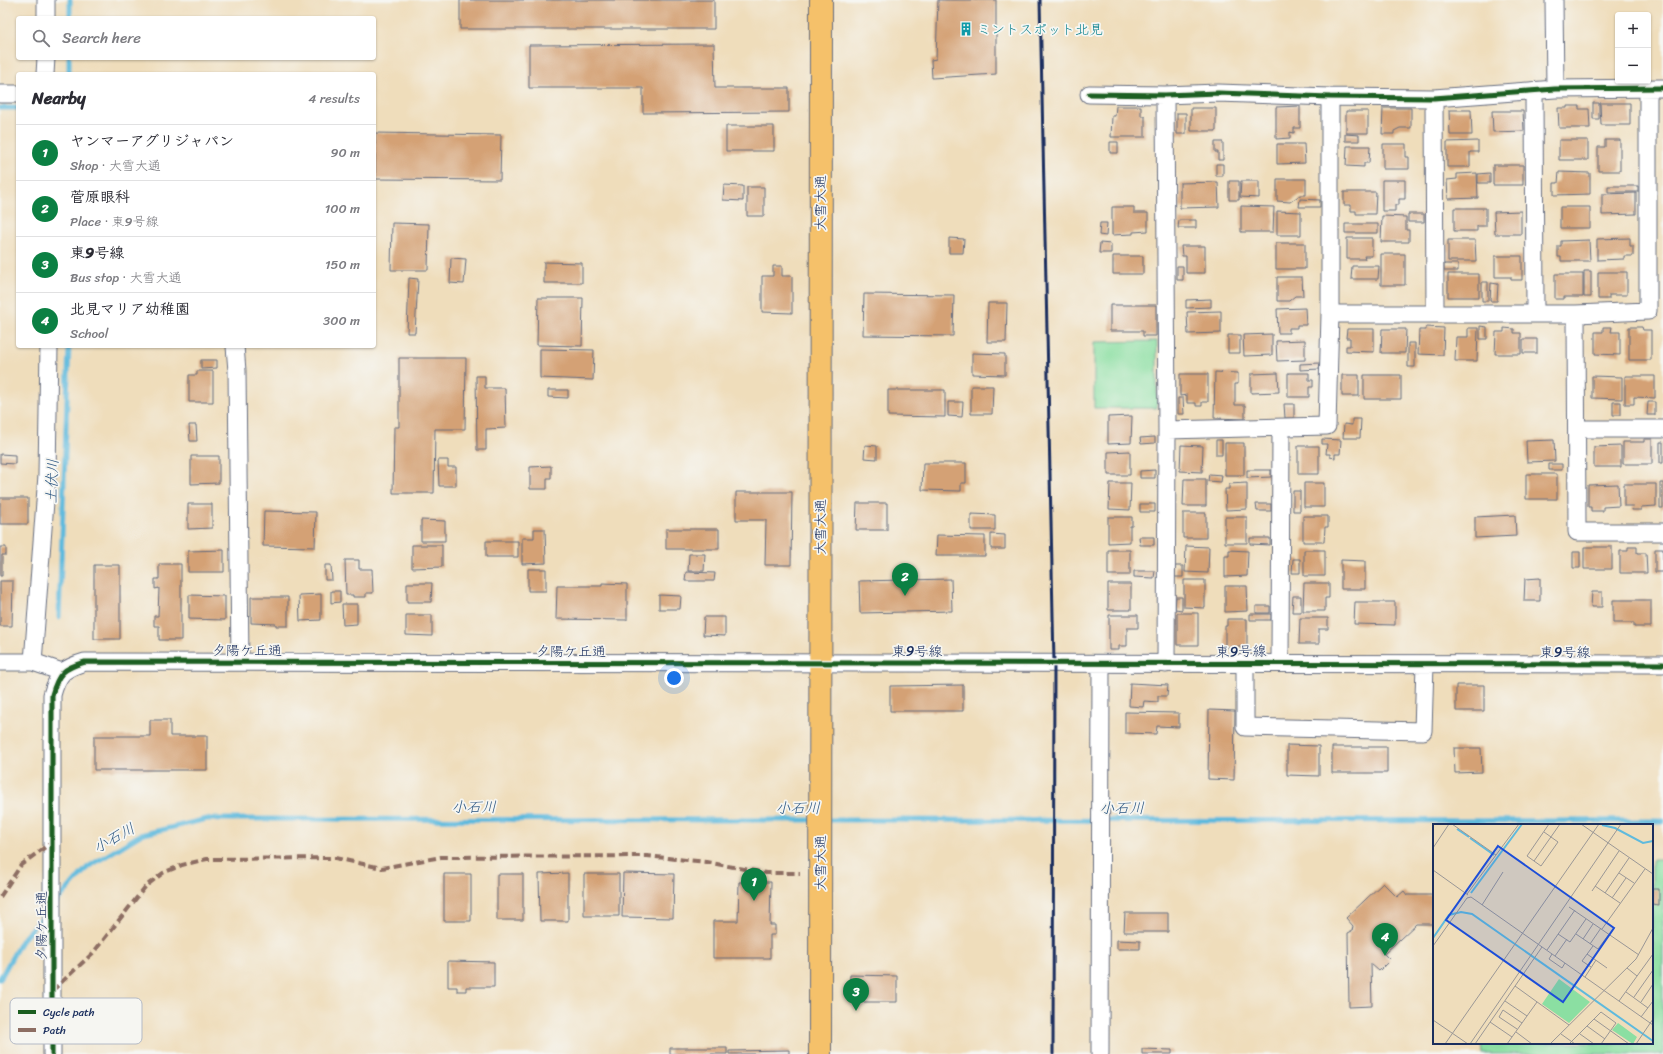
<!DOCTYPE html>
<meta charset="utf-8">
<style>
:root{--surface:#fff;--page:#f7f7f7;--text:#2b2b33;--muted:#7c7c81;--line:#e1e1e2;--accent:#0b8043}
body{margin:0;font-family:Sriracha,"Klee One",sans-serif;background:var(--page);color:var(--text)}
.controls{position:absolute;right:12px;top:12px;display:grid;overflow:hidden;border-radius:4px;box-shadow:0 1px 3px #0004}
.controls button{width:36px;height:36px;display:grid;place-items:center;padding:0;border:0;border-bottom:1px solid var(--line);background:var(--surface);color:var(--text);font:20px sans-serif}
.you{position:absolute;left:674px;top:678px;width:14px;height:14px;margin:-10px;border:3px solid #fff;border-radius:50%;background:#1a73e8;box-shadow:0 0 0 6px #1a73e833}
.badge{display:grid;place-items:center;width:26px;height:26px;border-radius:50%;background:var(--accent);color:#fff;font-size:13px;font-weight:700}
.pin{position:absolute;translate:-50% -33px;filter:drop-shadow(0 1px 2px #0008)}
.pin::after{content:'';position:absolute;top:21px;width:14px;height:12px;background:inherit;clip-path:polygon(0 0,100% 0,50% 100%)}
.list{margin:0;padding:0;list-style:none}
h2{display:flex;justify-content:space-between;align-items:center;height:52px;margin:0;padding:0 16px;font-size:17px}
h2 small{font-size:13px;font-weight:400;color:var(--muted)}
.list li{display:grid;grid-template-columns:26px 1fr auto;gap:12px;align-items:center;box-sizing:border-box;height:56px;padding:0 16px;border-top:1px solid var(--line)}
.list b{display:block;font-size:15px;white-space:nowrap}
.list p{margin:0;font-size:13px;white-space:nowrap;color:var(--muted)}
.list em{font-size:13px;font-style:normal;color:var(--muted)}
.icon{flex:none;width:22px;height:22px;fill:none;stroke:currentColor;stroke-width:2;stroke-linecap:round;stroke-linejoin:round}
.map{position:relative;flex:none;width:1663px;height:1054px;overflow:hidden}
.search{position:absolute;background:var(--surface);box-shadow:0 1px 3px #0004;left:16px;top:16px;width:360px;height:44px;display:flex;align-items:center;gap:10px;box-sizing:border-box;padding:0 14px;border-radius:4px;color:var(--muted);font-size:15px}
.panel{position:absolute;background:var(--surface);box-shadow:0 1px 3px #0004;left:16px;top:72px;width:360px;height:276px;border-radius:4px}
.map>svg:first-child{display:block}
.green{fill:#8bdfa2;stroke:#538780}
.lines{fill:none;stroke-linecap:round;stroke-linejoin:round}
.stream{stroke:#5fbadd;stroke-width:5}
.building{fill:#d4a175}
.minor-casing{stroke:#656c7f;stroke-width:19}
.highway-casing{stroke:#656c7f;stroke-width:24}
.minor{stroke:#fff;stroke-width:17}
.highway{stroke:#f5c16b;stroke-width:22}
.rail{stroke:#1b2f5e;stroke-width:3}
.quiet{stroke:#8d6e63;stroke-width:4;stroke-dasharray:8 4;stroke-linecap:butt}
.cycleway-casing{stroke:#f6f6f2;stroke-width:8}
.cycleway{stroke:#1b5e20;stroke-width:5}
.labels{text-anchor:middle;stroke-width:3.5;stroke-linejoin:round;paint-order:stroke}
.culture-label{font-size:14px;fill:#0d838f;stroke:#f6f6f2;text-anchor:start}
.street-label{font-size:14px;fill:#1b2f5e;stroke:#f6f6f2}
.water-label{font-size:15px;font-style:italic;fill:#2f5984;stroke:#f6f6f2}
.inset-river{fill:none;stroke:#5fbadd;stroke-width:2}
.inset-road{fill:none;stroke:#9a9796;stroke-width:1}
.view{fill:#1d4ed8;fill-opacity:0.15;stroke:#1d4ed8;stroke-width:2}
.inset-edge{fill:none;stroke:#1b2f5e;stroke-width:2}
.key{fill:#f6f6f2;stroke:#b4bac6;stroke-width:1}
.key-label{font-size:11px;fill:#1b2f5e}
</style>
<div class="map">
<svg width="1663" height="1054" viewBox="0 0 1663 1054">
<rect width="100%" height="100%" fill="#f6f6f2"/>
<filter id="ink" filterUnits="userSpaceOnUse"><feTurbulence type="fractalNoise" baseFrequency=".025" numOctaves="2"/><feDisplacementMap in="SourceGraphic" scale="8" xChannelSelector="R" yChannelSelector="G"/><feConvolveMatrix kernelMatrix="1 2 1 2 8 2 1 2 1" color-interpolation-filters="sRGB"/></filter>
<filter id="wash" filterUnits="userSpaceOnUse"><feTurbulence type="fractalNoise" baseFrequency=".012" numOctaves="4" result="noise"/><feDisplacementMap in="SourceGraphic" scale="16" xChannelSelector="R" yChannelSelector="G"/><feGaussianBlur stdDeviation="0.9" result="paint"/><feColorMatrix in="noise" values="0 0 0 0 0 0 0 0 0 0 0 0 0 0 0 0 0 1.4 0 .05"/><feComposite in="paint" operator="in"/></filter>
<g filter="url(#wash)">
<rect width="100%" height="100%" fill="#efddbb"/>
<!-- green -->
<path class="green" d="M1157 341V408H1094V342Z
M1652 859H1663V1054H1482L1481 1043H1652Z"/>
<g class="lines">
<!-- stream -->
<path class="stream" d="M70 18V0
M69 74V58
M0 108H18
M59 617 69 346
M825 820 1663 821
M57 901 88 867 140 835 207 819 815 820
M0 979 21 941 47 912"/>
</g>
<g id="blocks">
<!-- building -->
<path class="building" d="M460 0H714V29H460Z
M938 0H996V74L932 78 931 60 936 59Z
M714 44 715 88H789V112L643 113V88H529V45Z
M1593 103H1599V119H1593Z
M1600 103H1630V125H1601Z
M1116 106H1141V116H1145V137H1111L1112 116H1115Z
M1300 106V128H1294V133L1290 132V138L1276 139V107Z
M1567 106H1579V109H1589L1590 128H1559L1558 108H1567Z
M1191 108H1216V131H1191Z
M1383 108H1411V128H1400L1394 131V134H1382Z
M1449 110H1471L1472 135H1450Z
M1346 111H1368V133H1346Z
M1492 111H1523L1524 131 1493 132Z
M1177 113H1186V134H1177Z
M726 126H774V151H726Z
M375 133 501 135 500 180 375 179Z
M1345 134 1359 135V141H1345Z
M1559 140H1588V160H1559Z
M1605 140H1620V171H1598V147H1605Z
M1478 141V152H1470V167H1447V142Z
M1110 142H1118V153H1110Z
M1215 142H1223V160H1218V152H1215Z
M1277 144H1304L1305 163 1277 164Z
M1383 144H1406V157H1409V169H1383Z
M1347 146H1370L1369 163H1364V167L1346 166Z
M1216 164H1223V176H1216Z
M1493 165H1523V185H1493Z
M1559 172 1590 173V194L1554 195V183H1558Z
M1477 173 1478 198 1448 199 1447 180 1457 179V174Z
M1490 173V183H1478V174Z
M1277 179H1306V195H1300L1290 202 1277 201Z
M1382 180H1405V199H1399V205H1395V211H1382Z
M1229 181H1239V200H1229Z
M1241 181H1259V198L1240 197Z
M1218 182 1219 207 1180 208V183Z
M724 185 743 186V201L723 200Z
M1608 186H1638V192H1608Z
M747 187H764V216H747Z
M1344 192H1376L1375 214H1356V211H1351V205H1344Z
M1636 193V214L1602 215V194Z
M1300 199 1320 200V207H1299Z
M1241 206 1274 207 1273 232H1241Z
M1112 207H1134V213H1148V231L1133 232V234L1112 235Z
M1560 207H1590V228H1560Z
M1454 208H1486V226H1477V231H1454Z
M1277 211 1301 212V235H1277Z
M1521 211V234H1495L1494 212Z
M1408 214H1424V222H1408Z
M1382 216 1406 217V230H1409V242H1381Z
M1179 220H1196V228H1178Z
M392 223 429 224 428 270H391Z
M1100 223H1107L1106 236 1099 235Z
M1345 224H1378V233H1345Z
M949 238 964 239 963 253H949Z
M1347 238H1372V256H1364L1365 259H1347Z
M1630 238V246H1633V256H1624V259L1597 260V239Z
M1448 240H1475L1476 261H1448Z
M1589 240 1590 261H1561V257H1558V246H1561V241Z
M1100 243 1111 244V253H1099Z
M1276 243H1305V269H1276Z
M1181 246H1205V273H1186V256H1182Z
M1381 254H1405V285H1381Z
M1113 256H1143V274H1113Z
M1495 256H1522V280H1511V277H1495Z
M451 258 466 259 464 284 450 283Z
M544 262 582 263V283H544Z
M1444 264H1458V271H1444Z
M773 266H782V276H792V313L762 312V276H773Z
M1177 266H1183V280H1177Z
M1352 266H1379L1378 279H1351Z
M1584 271H1591V297H1584Z
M1598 272H1627V295H1609V299H1598Z
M1448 274H1479V297H1448Z
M1555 274H1583V297H1564V299H1555Z
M1277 277H1302L1303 296H1295L1289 301H1277Z
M409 278 418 279 415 333H407Z
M1482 282H1488V301H1482Z
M1491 283 1498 284 1497 301H1490Z
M864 294 954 295 953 336 863 335Z
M538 298H583L582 346 537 345Z
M1211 299V307L1186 308V300Z
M988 303H1007L1006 342H987Z
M1110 305H1156V336H1143V331H1110Z
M1305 308 1306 325H1297V328H1289V333H1278L1277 309Z
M1221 311V333L1188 334 1187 312Z
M1480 326 1487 327V339H1480Z
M1426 327 1444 328 1443 355 1418 354 1419 330H1426Z
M1603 327H1612L1611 332H1620V355L1595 354V332H1603Z
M1629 327H1642L1643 330H1651V360H1629Z
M1468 328H1478L1477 361H1455L1456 337H1468Z
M1504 328 1514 329V333H1521V354H1495L1496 332H1504Z
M1347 329H1374V352L1346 351V346H1350V338H1346Z
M1382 329H1406L1405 353H1381Z
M1272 334V355L1244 356 1243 335Z
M1228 335H1240V353H1228Z
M1523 339H1537V353H1523Z
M1305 340V360L1277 361 1276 341Z
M1408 343H1415V367H1408Z
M540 349 594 350 593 380 540 378Z
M972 353 1005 354V375L972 374Z
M399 358H466L465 429H435L434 493H393L394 427H399Z
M201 360H217V368L201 369Z
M1320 363V369L1300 370V364Z
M197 371H213V402H189V375H197Z
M1215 372 1238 373V384H1235V405H1245V419L1214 418Z
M1278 373 1279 392 1251 393V374Z
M1288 373H1309V380H1313V387H1309V397H1288Z
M1180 374H1208V402H1202V406H1196V403H1187V395L1180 396Z
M1342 375H1359V396H1342Z
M1364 375H1401V399H1364Z
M476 376H485V388H505L506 428 486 429V450H477Z
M1592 376 1622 377V399L1592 398Z
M1625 376H1655V398L1634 397V404H1625Z
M971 386H993L992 414H971Z
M548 390H568V398L548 397Z
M888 390H945V417L888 416Z
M1178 398H1183L1184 414H1178Z
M948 402H963L962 417 948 416Z
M1613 402H1621V415H1613Z
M1648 402H1655V415H1647Z
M1284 404H1294V418H1285Z
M1132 416 1131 443 1108 444V417Z
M1352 419H1361L1360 438H1343L1344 424 1352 425Z
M189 425H196L197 441H190Z
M1155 437V443L1141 444 1140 438Z
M1322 439 1341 440 1340 454H1335V458L1330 457V454H1326L1327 444H1322Z
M1644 439H1652V464H1623V442H1644Z
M1216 440H1222V455H1216Z
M1554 440 1555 461 1527 462 1526 441Z
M1660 442H1663V463H1660Z
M1225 443H1244V475H1225Z
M865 445 877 446V459L864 458Z
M1181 445 1203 446 1202 472 1180 471Z
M1298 446H1319V474H1298Z
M1621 446V467H1594V447Z
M1130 451V475H1108V452Z
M0 454 15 455V464L0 463Z
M191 456H219V483L191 484Z
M438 460H448V467H456V486H439Z
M923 463H966V483H961V491L922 490Z
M1549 464H1562V470H1549Z
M551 466V478H547V489H530V467Z
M1155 470V478H1140V471Z
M1247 470H1271V477L1247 478Z
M1209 474 1222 475 1221 482 1208 481Z
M1526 474H1557V499H1526Z
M1184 479H1206V506H1183Z
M1110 483H1131L1130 510 1109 509Z
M1247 483V509L1226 510 1225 489H1229V484Z
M1304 483H1324V507H1304Z
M1660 483H1663V508H1660Z
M1618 484 1619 506 1603 507V511H1591V507H1588V485Z
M1624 484H1656V506L1641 507V510H1632L1633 506H1624Z
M1293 491H1300V511H1293Z
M736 492H792L791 565H765L766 520H736Z
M0 498H28V524H0Z
M857 503H887V530H856Z
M188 504H212V528L188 529Z
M1140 504H1155V512H1140Z
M1256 504H1271V511H1257Z
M264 511 316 512 315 547 263 546Z
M1183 513H1206V538H1183Z
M971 514 995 515V530H971Z
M1515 515 1516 536 1475 538V517Z
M1303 516H1328V527H1325L1324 542H1303Z
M1108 517H1132V526H1130V542L1108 543Z
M1225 517H1247V543H1225Z
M421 520 445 521V541H421Z
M534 529H545L546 563 522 564V538H534Z
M666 529H719V549H666Z
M991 534 1005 535V549H991Z
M937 535 985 536V556H936Z
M1139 537H1154V545H1140Z
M1250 538H1270V545L1250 544Z
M486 541H518V557H486Z
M412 545H442V567L412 568Z
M1186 546 1209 547 1208 573 1185 572Z
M0 547H6V555H2V576H0Z
M1584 547H1612V569H1584Z
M1628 547H1637V553H1646L1647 573H1620V551H1628Z
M1655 549H1663V572H1655Z
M224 550V572H188V551Z
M1108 550H1130V575H1108Z
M1229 550 1248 551 1247 576 1225 577V556H1229Z
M1304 550H1325V576H1304Z
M1573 552H1580V568H1573Z
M689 554H705L704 571H688Z
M1293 559H1300V573H1292Z
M345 560H359V569H372L373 593H366V597H353V595H346Z
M1341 560 1365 561V589H1341Z
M159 564H181V640H159V626H154V616H158L159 588 155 589V579H159Z
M94 565H120V639H94Z
M325 565H331L332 580H325Z
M1175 566H1183V577H1175Z
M528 569H546V591H528Z
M1134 571H1155L1154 578 1134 577Z
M686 572 715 573 714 581H685Z
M1540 578V601H1524L1525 579Z
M951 579 952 611 860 613 859 581Z
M1184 580H1205V608L1184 607Z
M0 581H13L12 626H0Z
M407 583H432L431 602H407Z
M602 583 627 584V620L556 619 557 586H602Z
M1304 583H1329V598H1325V611H1303Z
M1108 584H1131V610H1108Z
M1225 586H1247L1248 611 1225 612Z
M331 591H340V602L331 603Z
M1592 592H1602V607H1591Z
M321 594V620L300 621 299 595Z
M189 595 225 596V620L189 619Z
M659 595 681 596 680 609H659Z
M1293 596H1301V612H1292Z
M251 597H288V626H276V624L251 623Z
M1176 597H1182V610L1175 609Z
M1613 600H1651V627H1634V623H1613Z
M1355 602H1395V625L1354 624Z
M342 604H357V624L343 625Z
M1256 606H1270V613H1256Z
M1177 613H1198V645H1177Z
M1250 614H1271V620H1250Z
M406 615H432V636L406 635Z
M1109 615H1138V628H1127V646H1119V650H1109Z
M704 617H725V636L703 635Z
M1300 618H1328V629H1319V644H1299Z
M1227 619H1247V647H1225V626H1227Z
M1130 683 1168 685 1167 696H1158V702L1144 701 1143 707 1129 706Z
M963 685V711H890V686Z
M1456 685H1484V711H1456Z
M1209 710 1235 711 1234 780 1208 779Z
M1125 712 1179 713V727L1157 726 1156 734 1125 733Z
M150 720H170V736H207V770H94V736H150Z
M1287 745 1319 746V776L1287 775Z
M1332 747H1387V773H1332Z
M1454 748H1481L1482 772 1455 773Z
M568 873V921H540L539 874Z
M623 873 674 874 673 918 622 917Z
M444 874H471V921H444Z
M497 874H523V920H497Z
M584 874H619V916H584Z
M739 882H771L770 925H775V935H770V958H713V921H738Z
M1383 883 1397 897 1404 891 1407 895H1434V924H1416L1384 954 1390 960 1379 971 1371 964 1372 1006 1349 1007 1348 933 1352 931 1353 926 1346 918Z
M1652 889H1659V905L1652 904Z
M1125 913H1168V932H1124Z
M1117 940 1140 941V949H1117Z
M448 961 494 962V987H466V991H457V987H448Z
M850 975 897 976V1002H849Z
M670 1048H727V1054H670Z
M1142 1049 1172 1050V1054H1142Z
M789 1050V1054H729V1051Z"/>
</g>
</g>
<g filter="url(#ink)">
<use href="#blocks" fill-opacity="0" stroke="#656c7f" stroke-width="1"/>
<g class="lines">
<!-- minor casing -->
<g class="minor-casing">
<path id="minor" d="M1554 0 1555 89
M46 18V0
M45 74 46 58
M1534 91 1535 313
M0 94H18
M1089 94 1165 95 1218 93 1330 97 1434 98 1555 89 1663 88
M1165 95 1167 430 1166 664
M1434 98 1435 313
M1330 314H1576L1648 311V88
M1576 314 1577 532H1663
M235 346 237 371 240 662
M1577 429H1663
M1167 430 1327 426 1330 314V97
M0 662H33L62 672
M33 662 47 475 49 346
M1245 663V727L1423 731 1425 664
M1280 663 1281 428
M52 1054V695C58 673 64 668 85 662L1663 664
M1100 1054 1101 664"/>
</g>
<!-- highway casing -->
<g class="highway-casing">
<path id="highway" d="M820 1054 821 0"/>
</g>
<!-- minor -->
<use href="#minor" class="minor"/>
<!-- highway -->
<use href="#highway" class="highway"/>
<!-- rail -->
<path class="rail" d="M1040 0 1054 663 1053 1054"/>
<!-- quiet -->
<path class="quiet" d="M0 897 21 865 52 842
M52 991 93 953 146 886 163 873 182 865 207 859 335 858 382 868 441 857 647 856 706 862 766 873H800"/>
<!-- cycleway casing -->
<g class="cycleway-casing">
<path id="cycleway" d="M1089 94 1165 95 1218 93 1330 97 1434 98 1555 89 1663 88
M52 1054V695C58 673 64 668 85 662L1663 664"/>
</g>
<!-- cycleway -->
<use href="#cycleway" class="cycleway"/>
</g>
</g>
<!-- icons -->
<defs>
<g id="building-bare" transform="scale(1.08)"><path d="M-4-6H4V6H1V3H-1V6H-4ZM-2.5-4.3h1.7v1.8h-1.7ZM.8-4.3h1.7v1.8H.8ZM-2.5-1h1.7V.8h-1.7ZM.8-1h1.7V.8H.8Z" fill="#0f9aa8" stroke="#f6f6f2" stroke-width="2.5" paint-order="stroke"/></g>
</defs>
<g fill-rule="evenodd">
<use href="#building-bare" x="966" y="29"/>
</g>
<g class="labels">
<!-- culture labels -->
<g class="culture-label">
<text x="977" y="34">ミントスポット北見</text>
</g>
<!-- street labels -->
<g class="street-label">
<text transform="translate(820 203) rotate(-90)" y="5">大雪大通</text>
<text transform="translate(820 527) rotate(-90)" y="5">大雪大通</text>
<text x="247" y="655">夕陽ケ丘通</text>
<text x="571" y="656">夕陽ケ丘通</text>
<text x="917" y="656">東9号線</text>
<text transform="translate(1241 651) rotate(-1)" y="5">東9号線</text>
<text x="1565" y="657">東9号線</text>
<text transform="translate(820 863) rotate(-90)" y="5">大雪大通</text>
<text transform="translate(41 926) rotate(-90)" y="5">夕陽ケ丘通</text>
</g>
<!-- water labels -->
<g class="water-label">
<text transform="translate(52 481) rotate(-88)" y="5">土伏川</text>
<text x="474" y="812">小石川</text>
<text x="798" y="813">小石川</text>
<text x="1122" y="813">小石川</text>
<text transform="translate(114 838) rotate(-29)" y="5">小石川</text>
</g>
</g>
<!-- overview -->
<g transform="translate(1433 824)">
<rect width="220" height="220" fill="#efddbb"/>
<path d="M126 155 157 178 136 199 109 180ZM185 199 204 213 200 220 179 206Z" fill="#8bdfa2"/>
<path class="inset-river" d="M169 1 182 4 210 19 220 17M24 5 36 13M37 14 61 31M38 69 89 0M0 114 16 91 28 88 39 90 220 217"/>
<path class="inset-road" d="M19 0 63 31 86 0M148 0 220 50M111 8 125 18 108 42 94 32 116 0M0 24 16 0M101 37 127 0M0 46 35 71M186 49 201 59M162 62 187 79M159 67 186 27M172 69 196 34M34 70 63 31M179 74 193 54M49 81 70 48M136 83 206 131M169 105 212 45M125 110 137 118 153 95M143 110 165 125 176 110M150 115 160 100M157 120 168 104M0 122 34 74 38 73 220 201M114 126 142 86M119 130 116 135 129 144 132 139M154 130 174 144M122 132 134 115M158 143 149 137 160 122M194 144 204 152M152 153 163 136M82 162 136 201M193 168 215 184M201 173 220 146M72 177 94 192M186 177 220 130M208 178 220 160M208 193 220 177M161 195 196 220M0 196 35 220M57 198 79 213M154 202 172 215M84 205 66 193 70 186 89 199M83 208 99 220M128 210 142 220M147 210 161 220M12 220 166 0M37 220 188 0M42 220 109 123M74 220 104 178M117 220 203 135 220 104M136 220 168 188 183 199 168 220M203 220 220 195"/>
<path class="view" d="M65 22 181 104 130 178 13 96Z"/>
<rect width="220" height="220" class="inset-edge"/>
</g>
<!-- legend -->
<rect x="10" y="998" width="132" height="46" rx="6" class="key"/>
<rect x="18" y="1010" width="18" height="4" fill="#1b5e20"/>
<rect x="18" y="1028" width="18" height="4" fill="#8d6e63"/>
<g class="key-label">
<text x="43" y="1016">Cycle path</text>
<text x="43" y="1034">Path</text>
</g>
</svg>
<div class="controls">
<button>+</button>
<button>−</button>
</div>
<div class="you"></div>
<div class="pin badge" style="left:754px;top:901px">1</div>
<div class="pin badge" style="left:905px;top:596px">2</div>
<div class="pin badge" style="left:856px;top:1011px">3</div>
<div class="pin badge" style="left:1385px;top:956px">4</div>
<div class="search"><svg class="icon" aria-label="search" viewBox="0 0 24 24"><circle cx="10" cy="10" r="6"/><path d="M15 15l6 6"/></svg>Search here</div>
<section class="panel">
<h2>Nearby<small>4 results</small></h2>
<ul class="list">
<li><span class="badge">1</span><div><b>ヤンマーアグリジャパン</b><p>Shop · 大雪大通</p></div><em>90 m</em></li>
<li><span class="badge">2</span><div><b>菅原眼科</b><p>Place · 東9号線</p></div><em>100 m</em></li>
<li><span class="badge">3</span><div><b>東9号線</b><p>Bus stop · 大雪大通</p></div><em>150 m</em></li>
<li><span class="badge">4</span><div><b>北見マリア幼稚園</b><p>School</p></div><em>300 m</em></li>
</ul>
</section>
</div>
